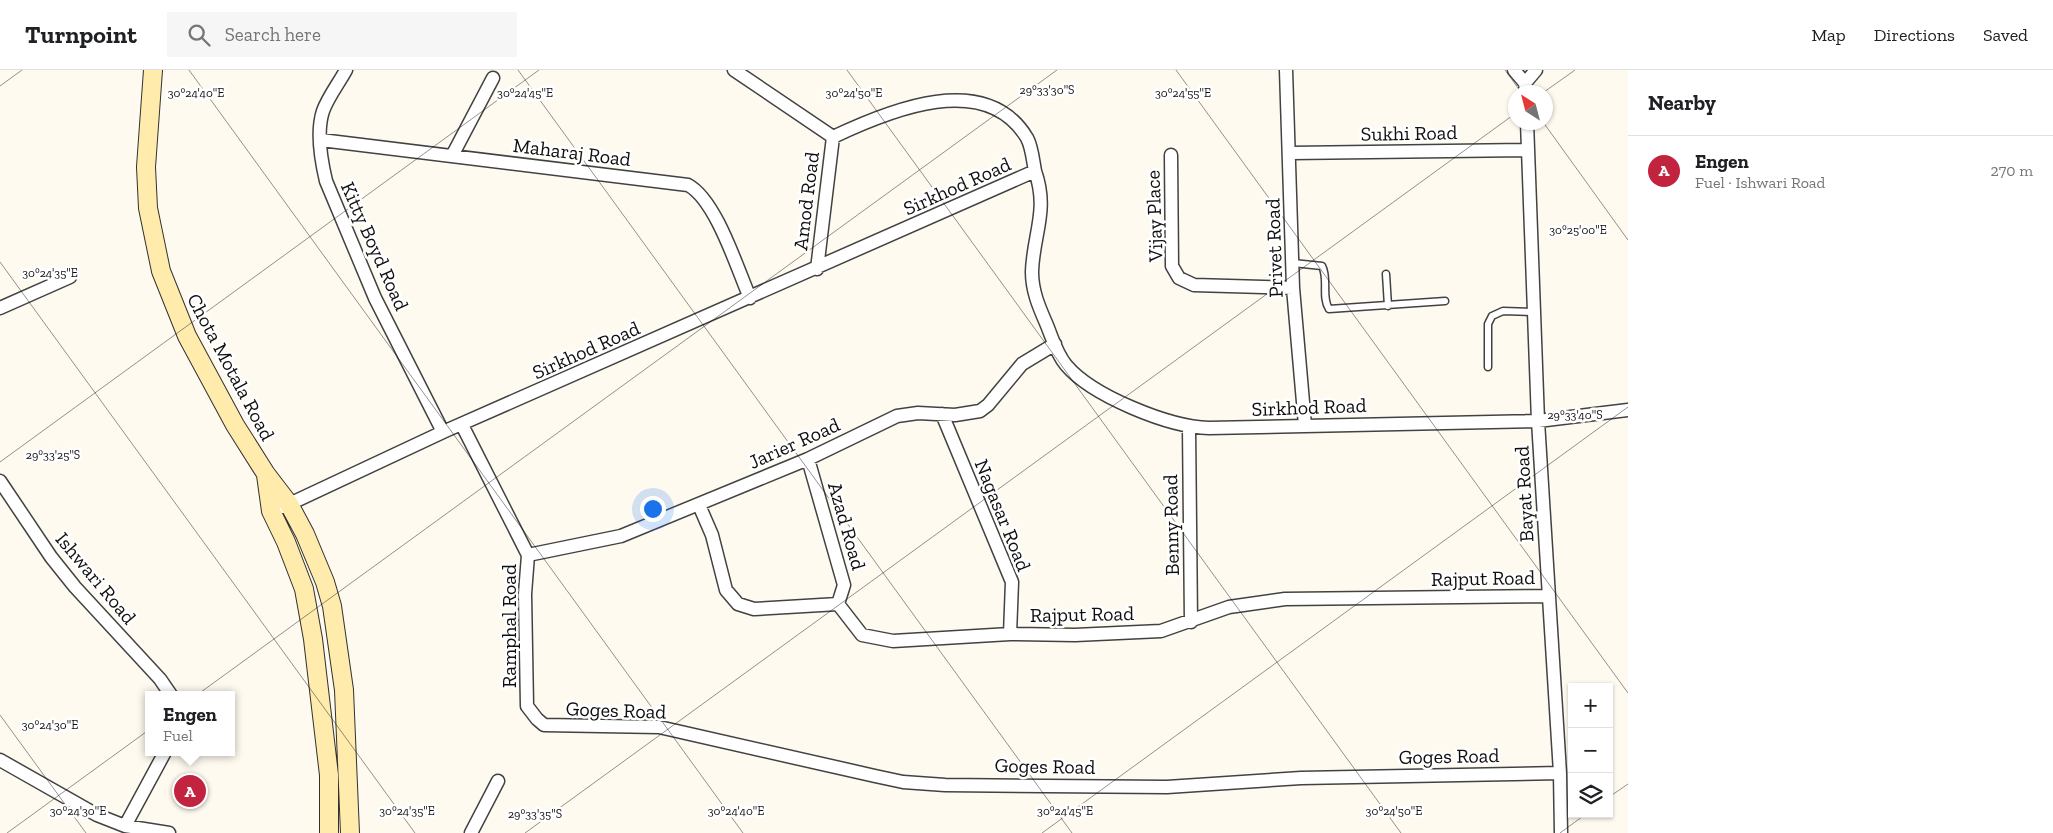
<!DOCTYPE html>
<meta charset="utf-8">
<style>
:root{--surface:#fff;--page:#f6f6f6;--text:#202124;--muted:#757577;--line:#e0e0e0;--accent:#c2233e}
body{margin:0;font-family:"Zilla Slab",serif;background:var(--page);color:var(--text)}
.controls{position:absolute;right:15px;bottom:15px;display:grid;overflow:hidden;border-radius:0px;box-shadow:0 1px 4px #0004}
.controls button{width:45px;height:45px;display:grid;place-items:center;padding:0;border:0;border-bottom:1px solid var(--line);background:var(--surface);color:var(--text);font:25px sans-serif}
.compass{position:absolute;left:1508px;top:15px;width:45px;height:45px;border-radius:50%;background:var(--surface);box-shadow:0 1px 4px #0004;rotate:324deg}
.you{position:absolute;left:652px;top:438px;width:18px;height:18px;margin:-12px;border:4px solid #fff;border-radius:50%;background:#1a73e8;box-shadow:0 0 0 8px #1a73e833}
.badge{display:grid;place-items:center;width:32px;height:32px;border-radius:50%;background:var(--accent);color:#fff;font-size:16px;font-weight:700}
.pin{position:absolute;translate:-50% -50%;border:2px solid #fff;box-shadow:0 1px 5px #0006}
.popup{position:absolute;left:145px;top:621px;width:90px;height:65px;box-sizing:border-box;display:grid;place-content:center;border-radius:0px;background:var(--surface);filter:drop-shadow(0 1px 4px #0005);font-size:16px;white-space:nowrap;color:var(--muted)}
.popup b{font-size:19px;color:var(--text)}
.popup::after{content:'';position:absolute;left:50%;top:100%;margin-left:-10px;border:10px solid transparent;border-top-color:var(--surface)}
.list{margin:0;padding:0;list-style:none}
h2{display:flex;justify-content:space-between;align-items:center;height:65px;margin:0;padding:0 20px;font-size:21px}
h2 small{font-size:16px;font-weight:400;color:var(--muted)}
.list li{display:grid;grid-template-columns:32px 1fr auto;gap:15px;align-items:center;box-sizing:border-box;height:70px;padding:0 20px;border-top:1px solid var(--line)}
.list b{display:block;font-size:19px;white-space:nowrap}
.list p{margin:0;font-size:16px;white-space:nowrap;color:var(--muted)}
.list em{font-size:16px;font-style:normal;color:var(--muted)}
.icon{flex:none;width:28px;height:28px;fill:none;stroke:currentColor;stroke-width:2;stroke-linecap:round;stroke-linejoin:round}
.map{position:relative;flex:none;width:1628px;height:763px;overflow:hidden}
header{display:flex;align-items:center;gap:30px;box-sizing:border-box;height:70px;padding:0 25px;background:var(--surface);border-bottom:1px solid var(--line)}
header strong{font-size:24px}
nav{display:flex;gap:28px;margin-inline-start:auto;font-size:18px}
.search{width:350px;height:45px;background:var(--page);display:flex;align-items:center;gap:12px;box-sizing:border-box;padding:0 18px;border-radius:0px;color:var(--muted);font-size:19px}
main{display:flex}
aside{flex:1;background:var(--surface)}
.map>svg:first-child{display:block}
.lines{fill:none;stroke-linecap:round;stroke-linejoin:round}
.lane-casing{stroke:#424242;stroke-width:9}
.street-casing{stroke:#424242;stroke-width:15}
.secondary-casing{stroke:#313131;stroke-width:20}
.lane{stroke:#fff;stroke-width:6}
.street{stroke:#fff;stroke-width:12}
.secondary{stroke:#ffebab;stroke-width:18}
.ticks{fill:none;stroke:#0f0f0f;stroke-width:1;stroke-opacity:0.45}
.labels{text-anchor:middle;stroke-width:5;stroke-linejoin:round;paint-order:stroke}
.street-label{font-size:20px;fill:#0f0f0f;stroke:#fff}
.ticks-label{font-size:12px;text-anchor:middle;fill:#0f0f0f;stroke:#fff;stroke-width:5;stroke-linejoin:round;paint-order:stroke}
</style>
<header>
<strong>Turnpoint</strong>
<div class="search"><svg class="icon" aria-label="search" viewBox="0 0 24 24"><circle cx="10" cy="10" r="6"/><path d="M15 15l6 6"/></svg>Search here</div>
<nav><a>Map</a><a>Directions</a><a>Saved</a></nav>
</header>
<main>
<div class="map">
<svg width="1628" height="763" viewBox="0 0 1628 763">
<rect width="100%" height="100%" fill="#fffaf0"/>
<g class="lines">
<!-- lane casing -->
<g class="lane-casing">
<path id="lane" d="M1293 193 1322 196C1329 209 1321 227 1329 239L1445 231
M1386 204 1388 236
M1488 297V254L1492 246 1503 241 1534 242"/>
</g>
<!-- street casing -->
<g class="street-casing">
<path id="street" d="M346 0C339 13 328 27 323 41 316 62 321 90 326 111L375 228 443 362
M734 0 833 67 817 199
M1286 0 1293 218 1305 355
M1514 0 1525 13 1526 22
M1525 13 1536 0
M1527 52 1538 351 1560 703 1561 763
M833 67C890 40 986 0 1027 68 1032 77 1033 91 1035 101
M321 70 688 115C716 130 737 198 750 228
M1291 83 1528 80
M1171 85 1172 196 1179 208 1194 215 1293 218
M452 86 493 8
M0 238 70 207
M942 344 1012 512 1010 564
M462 355 528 485 525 524 527 636 537 649 544 655 659 657 875 706 903 712 945 715 1167 717 1301 708 1560 703
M1189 358 1191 552
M808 389 844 515 838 534
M0 411 51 487 75 517 160 609 171 625
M699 435 712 465 726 520 738 534 754 539 838 534 862 565 893 571 1010 564 1075 565 1161 561 1229 537 1285 529 1548 526
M283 437 443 362 1035 101C1049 141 1033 164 1032 202 1032 221 1039 237 1046 253 1052 267 1056 283 1066 295 1092 326 1169 357 1209 358L1538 351 1628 340
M528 485 621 466 808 389 897 346 918 343 955 345 980 341 988 335 1022 294 1055 274
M0 690 97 745 125 756 169 763
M125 756 165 682
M471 763 498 711"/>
</g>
<!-- secondary casing -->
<g class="secondary-casing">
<path id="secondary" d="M153 0 146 97 148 138 161 201 187 266 235 355 266 404 289 434 305 464 325 512 332 536 344 620 350 763
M266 405 271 441 286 472 304 519 313 569 329 705V763"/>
</g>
<!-- lane -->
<use href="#lane" class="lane"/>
<!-- street -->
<use href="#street" class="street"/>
<!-- secondary -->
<use href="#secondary" class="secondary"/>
</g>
<!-- ticks -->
<path class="ticks" d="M189 0 743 763M518 0 1072 763M847 0 1401 763M1176 0 1628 623M1505 0 1521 22M0 16 22 0M1544 22 1575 0M1543 52 1628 170M0 192 415 763M0 392 539 0M0 645 86 763M1609 727 1628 714M7 763 1057 0M525 763 1516 43M1042 763 1628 337M1560 763 1586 744"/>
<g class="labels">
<!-- street labels -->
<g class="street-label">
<text transform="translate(1409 63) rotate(-1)" y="7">Sukhi Road</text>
<text transform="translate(572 82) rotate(7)" y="7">Maharaj Road</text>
<text transform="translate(957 116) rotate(-24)" y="7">Sirkhod Road</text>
<text transform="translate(806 131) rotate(-83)" y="7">Amod Road</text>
<text transform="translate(1154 146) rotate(-92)" y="7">Vijay Place</text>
<text transform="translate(375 176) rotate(66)" y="7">Kitty Boyd Road</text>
<text transform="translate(1274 178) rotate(-92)" y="7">Privet Road</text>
<text transform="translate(586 280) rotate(-24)" y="7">Sirkhod Road</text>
<text transform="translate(231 297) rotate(62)" y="7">Chota Motala Road</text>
<text transform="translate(1309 337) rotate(-2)" y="7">Sirkhod Road</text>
<text transform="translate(794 373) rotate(-24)" y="7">Jarier Road</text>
<text transform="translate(1524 424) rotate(-93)" y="7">Bayat Road</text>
<text transform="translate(1003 445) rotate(68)" y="7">Nagasar Road</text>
<text transform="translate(1171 455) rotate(-91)" y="7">Benny Road</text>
<text transform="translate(847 456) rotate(74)" y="7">Azad Road</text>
<text transform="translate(96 508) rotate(50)" y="7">Ishwari Road</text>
<text transform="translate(1483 508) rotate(-1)" y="7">Rajput Road</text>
<text transform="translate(1082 544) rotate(-1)" y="7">Rajput Road</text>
<text transform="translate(509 556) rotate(-90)" y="7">Ramphal Road</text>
<text transform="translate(616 640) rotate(2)" y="7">Goges Road</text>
<text transform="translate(1449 686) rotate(-1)" y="7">Goges Road</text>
<text transform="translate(1045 696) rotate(1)" y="7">Goges Road</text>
</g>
</g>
<g class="ticks-label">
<text x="1047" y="24">29°33'30"S</text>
<text x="196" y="27">30°24'40"E</text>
<text x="525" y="27">30°24'45"E</text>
<text x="854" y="27">30°24'50"E</text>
<text x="1183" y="27">30°24'55"E</text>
<text x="1578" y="164">30°25'00"E</text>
<text x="50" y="207">30°24'35"E</text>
<text x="1575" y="349">29°33'40"S</text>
<text x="53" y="389">29°33'25"S</text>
<text x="50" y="659">30°24'30"E</text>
<text x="78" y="745">30°24'30"E</text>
<text x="407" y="745">30°24'35"E</text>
<text x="736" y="745">30°24'40"E</text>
<text x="1065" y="745">30°24'45"E</text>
<text x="1394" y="745">30°24'50"E</text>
<text x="535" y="748">29°33'35"S</text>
</g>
</svg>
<div class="controls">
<button>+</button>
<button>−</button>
<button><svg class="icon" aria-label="layers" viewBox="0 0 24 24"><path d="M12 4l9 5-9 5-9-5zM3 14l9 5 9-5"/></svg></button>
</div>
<svg class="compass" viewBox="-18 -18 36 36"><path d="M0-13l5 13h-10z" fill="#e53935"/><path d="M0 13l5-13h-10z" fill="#757577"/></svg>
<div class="you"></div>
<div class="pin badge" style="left:190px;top:721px">A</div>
<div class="popup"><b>Engen</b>Fuel</div>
</div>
<aside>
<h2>Nearby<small></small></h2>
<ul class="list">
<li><span class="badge">A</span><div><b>Engen</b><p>Fuel · Ishwari Road</p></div><em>270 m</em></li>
</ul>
</aside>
</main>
